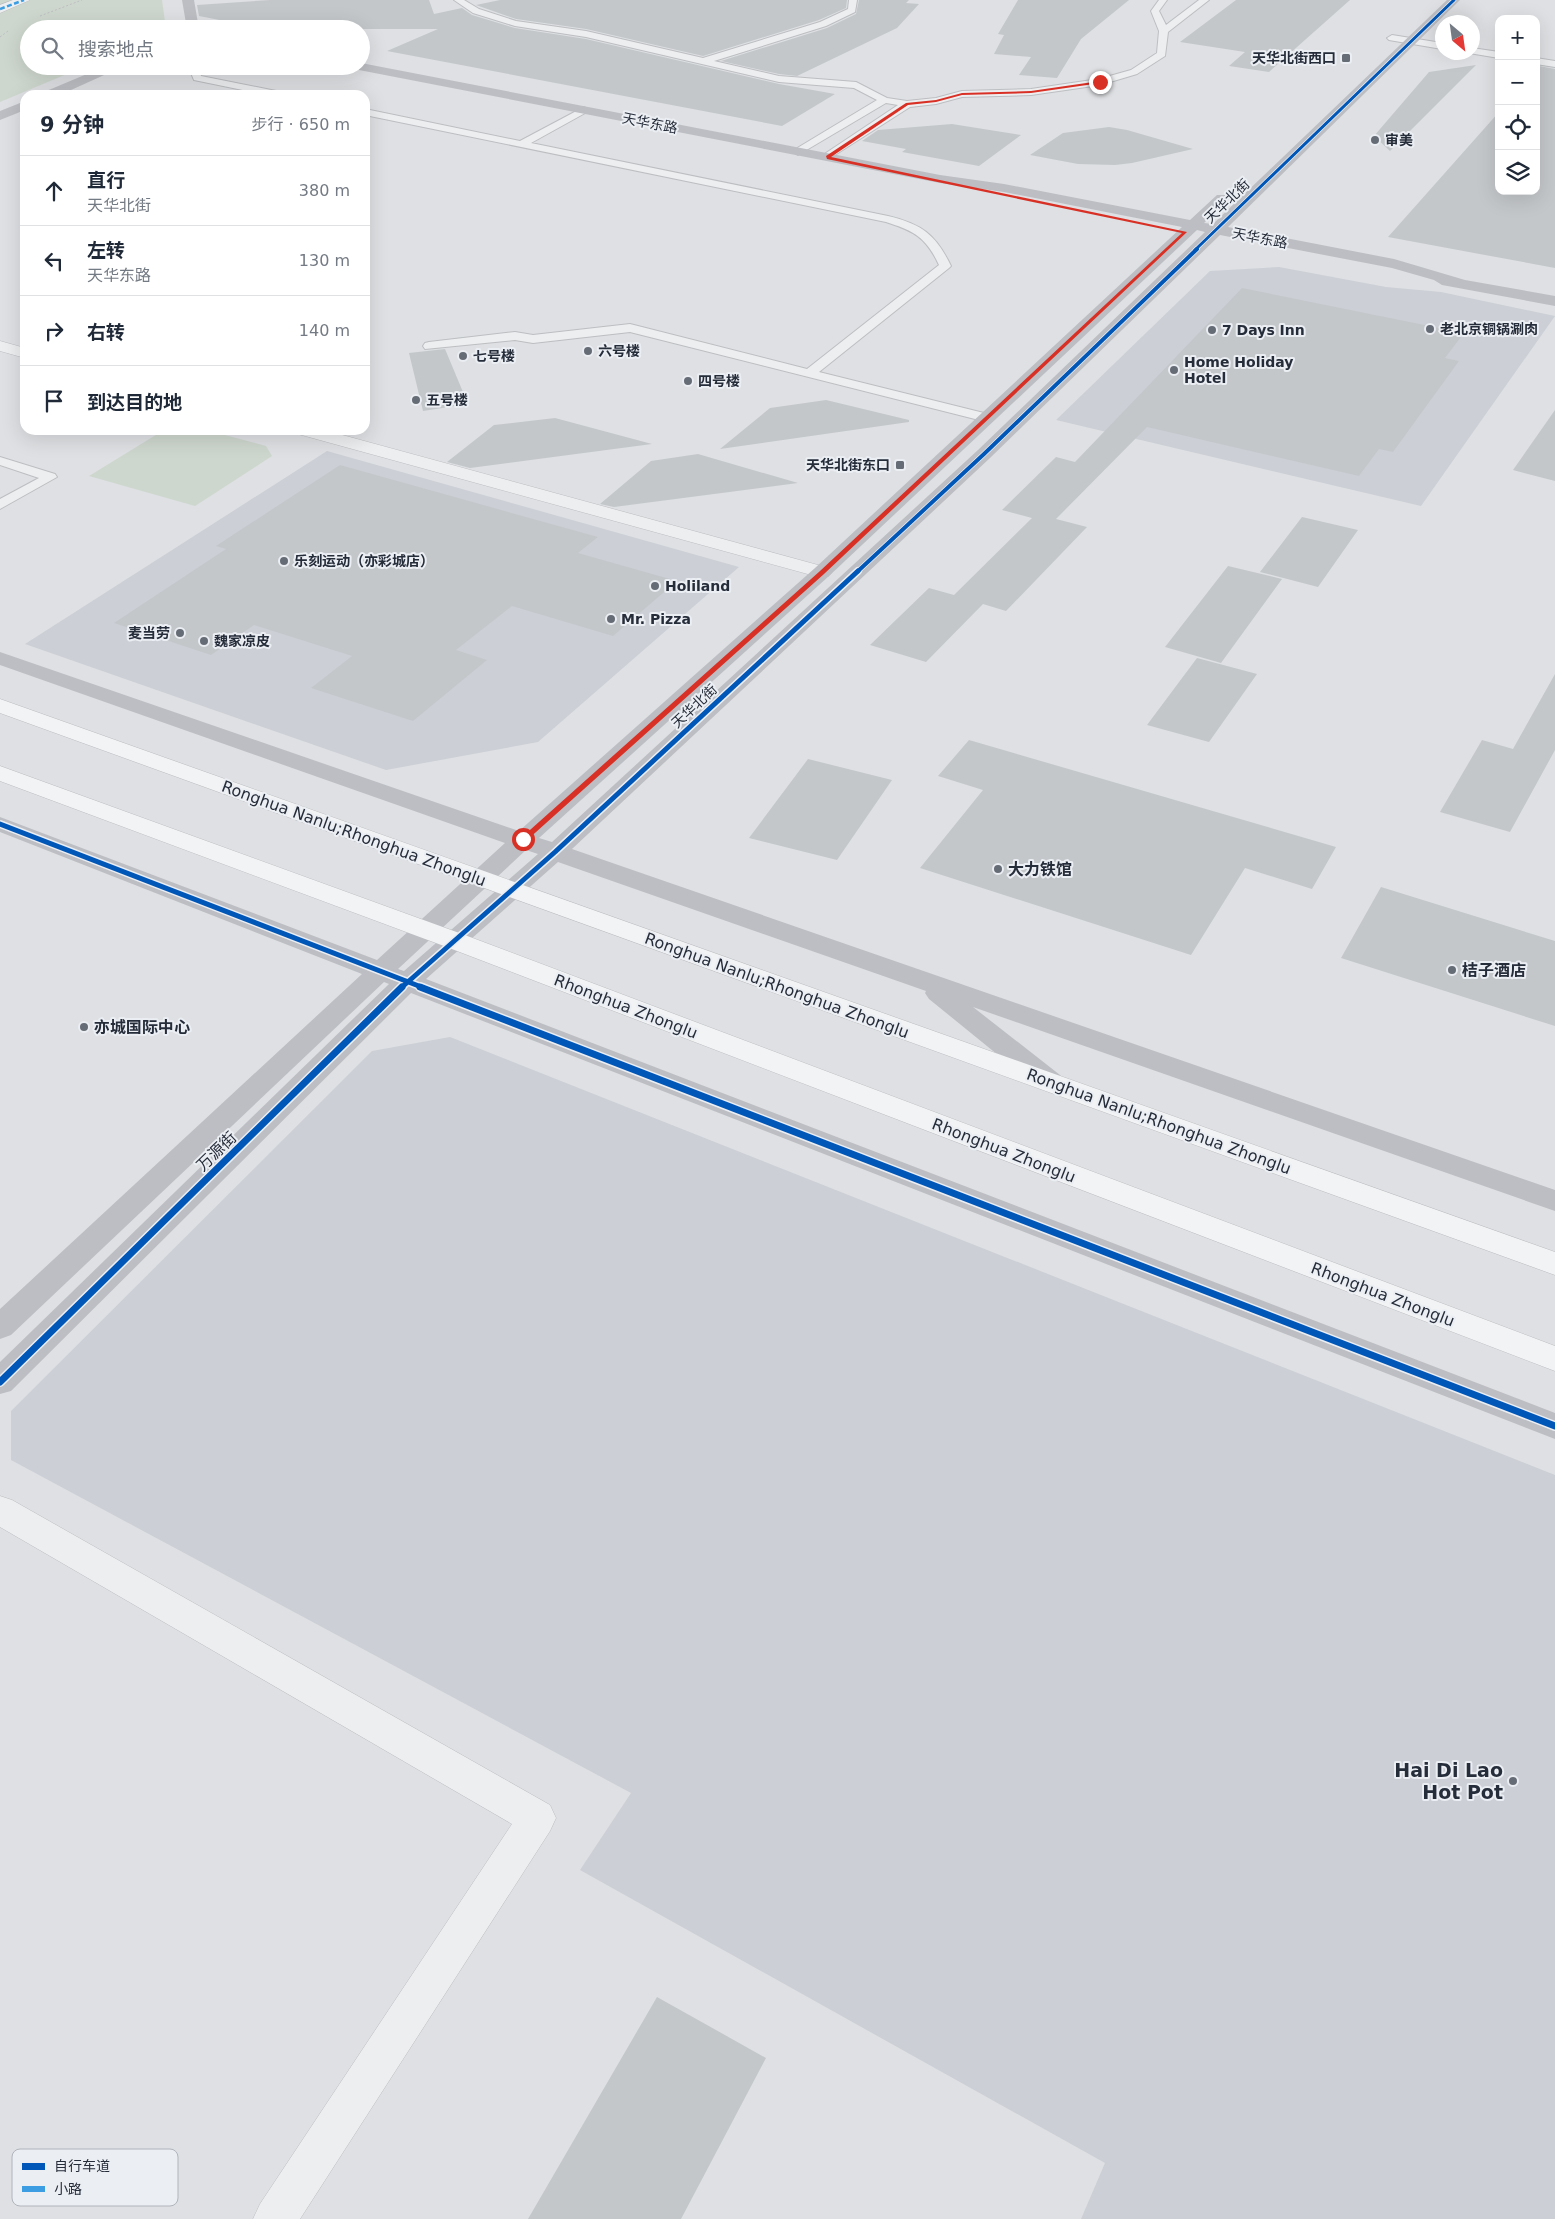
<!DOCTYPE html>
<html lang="zh">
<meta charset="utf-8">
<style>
:root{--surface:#fff;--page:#f2f2f3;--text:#1f2937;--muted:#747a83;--line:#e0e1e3}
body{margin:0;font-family:"DejaVu Sans","Noto Sans SC",sans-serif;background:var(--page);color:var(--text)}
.controls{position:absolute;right:15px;top:15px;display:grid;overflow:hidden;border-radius:10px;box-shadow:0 5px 20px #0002}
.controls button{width:45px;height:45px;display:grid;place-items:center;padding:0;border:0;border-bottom:1px solid var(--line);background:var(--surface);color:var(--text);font:25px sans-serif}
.compass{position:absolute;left:1435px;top:15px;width:45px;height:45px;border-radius:50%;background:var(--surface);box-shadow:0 5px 20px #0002;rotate:151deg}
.stop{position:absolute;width:15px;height:15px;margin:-11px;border:4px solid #d93025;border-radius:50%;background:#fff}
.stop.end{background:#d93025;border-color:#fff;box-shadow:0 1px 5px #0008}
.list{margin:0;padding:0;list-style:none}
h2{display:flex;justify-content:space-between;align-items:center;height:65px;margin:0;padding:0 20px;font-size:21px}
h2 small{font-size:16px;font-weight:400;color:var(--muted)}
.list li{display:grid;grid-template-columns:32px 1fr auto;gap:15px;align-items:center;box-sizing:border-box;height:70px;padding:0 20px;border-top:1px solid var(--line)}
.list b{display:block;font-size:19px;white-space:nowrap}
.list p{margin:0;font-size:16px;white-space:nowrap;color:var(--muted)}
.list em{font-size:16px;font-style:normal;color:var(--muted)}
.icon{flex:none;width:28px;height:28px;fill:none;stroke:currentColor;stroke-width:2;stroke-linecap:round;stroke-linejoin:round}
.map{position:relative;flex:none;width:1555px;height:2219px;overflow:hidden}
.search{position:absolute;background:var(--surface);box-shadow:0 5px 20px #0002;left:20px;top:20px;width:350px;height:55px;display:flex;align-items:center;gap:12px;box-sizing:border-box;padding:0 18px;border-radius:28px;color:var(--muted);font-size:19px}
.panel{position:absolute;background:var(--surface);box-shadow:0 5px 20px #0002;left:20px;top:90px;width:350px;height:345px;border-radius:15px}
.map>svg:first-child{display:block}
.built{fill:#cccfd6}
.green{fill:#ced7ce}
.building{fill:#c4c7ca}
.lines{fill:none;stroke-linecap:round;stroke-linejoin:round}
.lane-casing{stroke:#bcbec1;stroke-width:2}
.street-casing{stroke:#bcbec1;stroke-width:1}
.primary-casing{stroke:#bbbdc1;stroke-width:1}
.path{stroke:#bdbec2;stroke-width:1;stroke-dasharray:2 2;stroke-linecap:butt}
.lane{fill:#edeef0;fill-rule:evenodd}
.street{fill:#edeef0;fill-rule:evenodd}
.secondary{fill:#bcbec3;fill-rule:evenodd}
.primary{fill:#f2f3f4;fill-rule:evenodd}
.quiet{stroke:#3c9de2;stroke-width:2.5;stroke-dasharray:5 2.5;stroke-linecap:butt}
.cycleway-far3-casing{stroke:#ebeef3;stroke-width:4.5}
.cycleway-far2-casing{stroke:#ebeef3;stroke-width:5.5}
.cycleway-far1-casing{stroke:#ebeef3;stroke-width:8}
.cycleway-casing{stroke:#ebeef3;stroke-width:10}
.cycleway-far3{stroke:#0057b8;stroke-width:3}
.cycleway-far2{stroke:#0057b8;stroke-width:4}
.cycleway-far1{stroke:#0057b8;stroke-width:5}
.cycleway{stroke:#0057b8;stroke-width:7}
.route{fill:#d93025}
.poi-dot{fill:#666c75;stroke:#ebeef3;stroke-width:2}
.labels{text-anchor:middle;stroke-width:4;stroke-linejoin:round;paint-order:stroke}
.far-poi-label{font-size:14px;font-weight:bold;fill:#262d3a;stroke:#ebeef3;text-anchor:start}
.far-street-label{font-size:14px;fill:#262d3a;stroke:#ebeef3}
.street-label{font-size:16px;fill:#262d3a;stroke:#ebeef3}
.poi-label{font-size:16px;font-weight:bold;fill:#262d3a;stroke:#ebeef3;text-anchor:start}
.near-poi-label{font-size:19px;font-weight:bold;fill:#262d3a;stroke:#ebeef3;text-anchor:end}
.key{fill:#ebeef3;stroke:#b0b4bc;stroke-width:1}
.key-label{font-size:14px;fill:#262d3a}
</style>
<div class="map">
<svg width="1555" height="2219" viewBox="0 0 1555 2219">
<rect width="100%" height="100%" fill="#dee0e3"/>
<!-- built -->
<path class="built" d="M1279 267 1386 287 1441 292 1555 316 1421 506 1056 420 1210 271Z
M327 451 739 567 538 742 386 770 25 644Z
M450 1037 1555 1475V2219H1081L1105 2163 580 1870 631 1793 11 1460V1411L372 1051Z"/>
<!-- green -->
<path class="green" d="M0 0H162L166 29H29V66H86L0 102Z
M164 430H206L266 446 272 456 195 506 89 476Z"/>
<!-- building -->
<path class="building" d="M270 0H429L434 14 462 8 472 15 515 28 586 39 779 84 835 94 782 126 387 51 438 29H267L199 16 197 5Z
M500 0H847L846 8 819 20 703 56 586 29 516 19 476 5Z
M859 0H909L906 3 919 4 897 28 797 76 779 74 721 61 827 28 856 14Z
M1018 0H1129L1081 39 1057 78 1019 75 1031 57 994 54 1004 35 998 34Z
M1236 0H1350L1269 72 1229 66 1245 52 1180 42Z
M1476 65 1390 151 1374 136 1429 72Z
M1539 66 1555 69V268L1388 237 1499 112V191H1536V70Z
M952 124 1021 135 979 166 902 152 906 149 862 141 878 130Z
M1109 127 1127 130 1193 149 1132 163 1115 165 1078 164 1030 155 1063 133Z
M1242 288 1464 333 1445 358 1459 361 1393 452 1379 449 1359 476 1147 427 1056 519 1087 527 1006 611 983 604 926 662 870 645 929 588 954 595 1032 518 1002 510 1056 457 1075 462Z
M445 349 468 404 423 411 409 353Z
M826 400 909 420V422L720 449 770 408Z
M1555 410V481L1513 470Z
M555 418 652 444 470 468 447 462 494 425Z
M698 454 798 483 614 507 600 504 651 461Z
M340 465 598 537 578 553 677 581 613 636 512 606 456 650 487 660 413 721 311 688 352 656 254 625 211 655 114 623 226 549 216 546Z
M1302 517 1358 530 1318 587 1260 572Z
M1228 566 1282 579 1221 663 1165 647Z
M1197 658 1257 674 1209 742 1147 725Z
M1555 674V750L1510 832 1440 812 1482 740 1513 749Z
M969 740 1336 847 1312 889 1245 868 1191 955 920 868 983 790 938 776Z
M808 759 892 780 837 860 749 838Z
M1381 887 1555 941V1026L1341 958Z
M657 1997 766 2058 681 2219H528Z"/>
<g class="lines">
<!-- lane casing -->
<g class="lane-casing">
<path id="lane" d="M454 0H464L479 9 516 21 586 31 703 58 820 22 848 9 849 0H857L855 12 826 26 714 61 779 76 856 82 887 98 907 101 936 98 962 91 1031 89 1099 79 1131 70 1157 53 1159 31 1151 11 1159 0H1167L1159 11 1166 25 1199 0H1209L1168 32 1165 56 1137 74 1100 85 1031 95 962 97 936 104 910 107 827 160 822 157 823 155 898 105 886 103 798 155 793 152 794 150 877 100 854 88 779 82 586 37 515 26 473 13Z
M1392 35 1442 43V49L1389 40 1387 38Z
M1472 48 1499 52V58L1469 53 1472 52Z
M1536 58 1555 61V67L1536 64Z
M188 66H198L201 76 281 92 286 95H267L194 80Z
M584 107 589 110 587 112 531 143 888 216C922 224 936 235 951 266L949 268 819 372 992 415 993 418 992 421 987 422 630 332 533 343 515 340 425 349 423 346 425 343 429 342 515 332 533 335 630 324 807 369 939 265C926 237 914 231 886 222L365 115V109L520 141Z
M0 457 55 474 57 477 0 509V499L39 478 0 465Z"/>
</g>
<!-- street casing -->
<g class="street-casing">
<path id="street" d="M13 0H30L0 13V5Z
M0 341 25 348V358L0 351Z
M295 430H324L829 568 832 572 829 576 822 578 815 576 298 434Z
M0 1496 12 1500 550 1805 556 1818 550 1831 300 2219H253L260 2204 512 1824 0 1527Z"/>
</g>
<!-- primary casing -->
<g class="primary-casing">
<path id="primary" d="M0 699 1555 1252V1275L0 713Z
M0 766 462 934 1555 1346V1371L444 946 0 781Z"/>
</g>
<!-- path -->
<path class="path" d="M40 16 82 0
M0 37 8 31"/>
<!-- lane -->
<use href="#lane" class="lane"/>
<!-- street -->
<use href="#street" class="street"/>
<!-- secondary -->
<path class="secondary" d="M182 0H194L199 29H187Z
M1447 0H1460L1228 227 1394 259 1465 280 1555 296V306L1442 285 1434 280 1392 268 1220 235 990 458 572 849 1555 1190V1211L973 1007 1060 1075 1064 1082 1060 1089 1050 1091 1040 1089 929 999 925 993 926 991 558 862 426 979 1555 1413V1439L411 993 11 1391 0 1394V1362L389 984 384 982 11 1335 0 1339V1309L362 974 0 832V817L377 960 505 843 0 665V652L519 831 815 568 1182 227 1004 192 940 183 359 70 353 66H361V63L940 175 1004 184 1190 220 1217 195H1227L1229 198 1227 201 1204 223 1213 224ZM1197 230 1205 232 978 450 552 842 539 838 829 576ZM526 850 538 854 404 971 398 969Z
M106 66H124L60 95H42L44 92Z
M25 101V110L0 120V111Z"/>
<!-- primary -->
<use href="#primary" class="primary"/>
<!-- quiet -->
<path class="quiet" d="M0 9 24 0"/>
<!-- cycleway-far3 casing -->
<g class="cycleway-far3-casing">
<path id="cycleway-far3" d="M1195 250 1454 0"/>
</g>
<!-- cycleway-far2 casing -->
<g class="cycleway-far2-casing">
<path id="cycleway-far2" d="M857 572 984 454 1197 249"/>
</g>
<!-- cycleway-far1 casing -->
<g class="cycleway-far1-casing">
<path id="cycleway-far1" d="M0 824 424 988
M401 988 555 852 858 571"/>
</g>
<!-- cycleway casing -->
<g class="cycleway-casing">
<path id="cycleway" d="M420 987 1555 1426
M0 1382 402 987"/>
</g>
<!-- cycleway-far3 -->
<use href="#cycleway-far3" class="cycleway-far3"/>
<!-- cycleway-far2 -->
<use href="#cycleway-far2" class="cycleway-far2"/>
<!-- cycleway-far1 -->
<use href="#cycleway-far1" class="cycleway-far1"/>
<!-- cycleway -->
<use href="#cycleway" class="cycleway"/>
</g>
<!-- route -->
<path class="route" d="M1100 81 1101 83 1031 93 962 95 936 102 908 105 831 157 1187 232 824 574 526 841H521V838L820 571 1182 233 827 159 826 156 906 103 936 100 962 93 1031 91Z"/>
<!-- markers -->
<g class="poi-dot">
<rect x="1341" y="53" width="10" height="10" rx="2.5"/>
<circle cx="1375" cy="140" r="5"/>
<circle cx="1430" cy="329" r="5"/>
<circle cx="1212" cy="330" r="5"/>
<circle cx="588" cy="351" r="5"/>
<circle cx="463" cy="356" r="5"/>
<circle cx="1174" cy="370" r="5"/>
<circle cx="688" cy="381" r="5"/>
<circle cx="416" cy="400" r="5"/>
<rect x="895" y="460" width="10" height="10" rx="2.5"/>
<circle cx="284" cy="561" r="5"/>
<circle cx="655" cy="586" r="5"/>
<circle cx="611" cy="619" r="5"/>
<circle cx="180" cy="633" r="5"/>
<circle cx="204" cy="641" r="5"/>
<circle cx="998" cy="869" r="5"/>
<circle cx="1452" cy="970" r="5"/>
<circle cx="84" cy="1027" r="5"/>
<circle cx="1513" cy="1781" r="5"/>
</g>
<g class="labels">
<!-- far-poi labels -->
<g class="far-poi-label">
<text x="1336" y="63" text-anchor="end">天华北街西口</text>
<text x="1385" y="145">审美</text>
<text x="1440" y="334">老北京铜锅涮肉</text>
<text x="1222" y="335">7 Days Inn</text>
<text x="598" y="356">六号楼</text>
<text x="473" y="361">七号楼</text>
<text x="1184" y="367">Home Holiday<tspan x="1184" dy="16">Hotel</tspan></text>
<text x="698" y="386">四号楼</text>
<text x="426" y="405">五号楼</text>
<text x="890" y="470" text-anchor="end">天华北街东口</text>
<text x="294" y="566">乐刻运动（亦彩城店）</text>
<text x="665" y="591">Holiland</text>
<text x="621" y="624">Mr. Pizza</text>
<text x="170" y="638" text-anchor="end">麦当劳</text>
<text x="214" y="646">魏家凉皮</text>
</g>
<!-- far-street labels -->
<g class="far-street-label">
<text transform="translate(650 123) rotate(11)" y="5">天华东路</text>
<text transform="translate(1227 201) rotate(-44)" y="5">天华北街</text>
<text transform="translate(1260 238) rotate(11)" y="5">天华东路</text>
<text transform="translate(694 706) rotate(-43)" y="5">天华北街</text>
</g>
<!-- street labels -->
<g class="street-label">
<text transform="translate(354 833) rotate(20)" y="6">Ronghua Nanlu;Rhonghua Zhonglu</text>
<text transform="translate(777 985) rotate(20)" y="6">Ronghua Nanlu;Rhonghua Zhonglu</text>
<text transform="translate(626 1006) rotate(21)" y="6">Rhonghua Zhonglu</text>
<text transform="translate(1159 1121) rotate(20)" y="6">Ronghua Nanlu;Rhonghua Zhonglu</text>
<text transform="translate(1004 1150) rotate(21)" y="6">Rhonghua Zhonglu</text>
<text transform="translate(216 1151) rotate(-44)" y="6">万源街</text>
<text transform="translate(1383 1294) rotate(21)" y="6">Rhonghua Zhonglu</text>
</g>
<!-- poi labels -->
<g class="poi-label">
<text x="1008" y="875">大力铁馆</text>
<text x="1462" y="976">桔子酒店</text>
<text x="94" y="1033">亦城国际中心</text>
</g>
<!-- near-poi labels -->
<g class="near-poi-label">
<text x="1503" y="1777">Hai Di Lao<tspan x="1503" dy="22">Hot Pot</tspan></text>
</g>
</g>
<!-- legend -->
<rect x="12" y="2149" width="166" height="57" rx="8" class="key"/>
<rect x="22" y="2163" width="23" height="7" fill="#0057b8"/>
<rect x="22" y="2186" width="23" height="6" fill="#3c9de2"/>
<g class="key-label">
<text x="54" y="2171">自行车道</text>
<text x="54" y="2194">小路</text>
</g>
</svg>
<div class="controls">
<button>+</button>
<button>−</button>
<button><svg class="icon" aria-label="locate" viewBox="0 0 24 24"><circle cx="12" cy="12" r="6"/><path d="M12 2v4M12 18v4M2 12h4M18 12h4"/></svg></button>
<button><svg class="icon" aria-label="layers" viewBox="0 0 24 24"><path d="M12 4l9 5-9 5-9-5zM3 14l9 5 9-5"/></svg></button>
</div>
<svg class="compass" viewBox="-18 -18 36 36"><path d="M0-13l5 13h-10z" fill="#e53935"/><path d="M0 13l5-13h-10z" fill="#747a83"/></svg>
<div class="stop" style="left:523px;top:839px"></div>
<div class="stop end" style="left:1100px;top:82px"></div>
<div class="search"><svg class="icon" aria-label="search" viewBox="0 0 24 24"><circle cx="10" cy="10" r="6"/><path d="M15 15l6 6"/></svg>搜索地点</div>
<section class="panel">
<h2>9 分钟<small>步行 · 650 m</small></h2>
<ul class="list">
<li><svg class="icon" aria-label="ahead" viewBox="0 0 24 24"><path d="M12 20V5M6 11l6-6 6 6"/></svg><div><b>直行</b><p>天华北街</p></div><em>380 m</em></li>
<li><svg class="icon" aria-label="left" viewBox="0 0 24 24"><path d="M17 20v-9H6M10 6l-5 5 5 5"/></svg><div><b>左转</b><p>天华东路</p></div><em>130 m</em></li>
<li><svg class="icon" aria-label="right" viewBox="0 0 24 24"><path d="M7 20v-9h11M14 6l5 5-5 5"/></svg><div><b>右转</b></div><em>140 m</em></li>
<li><svg class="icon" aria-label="arrive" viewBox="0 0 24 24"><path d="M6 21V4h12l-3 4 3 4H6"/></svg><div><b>到达目的地</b></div></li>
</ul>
</section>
</div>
